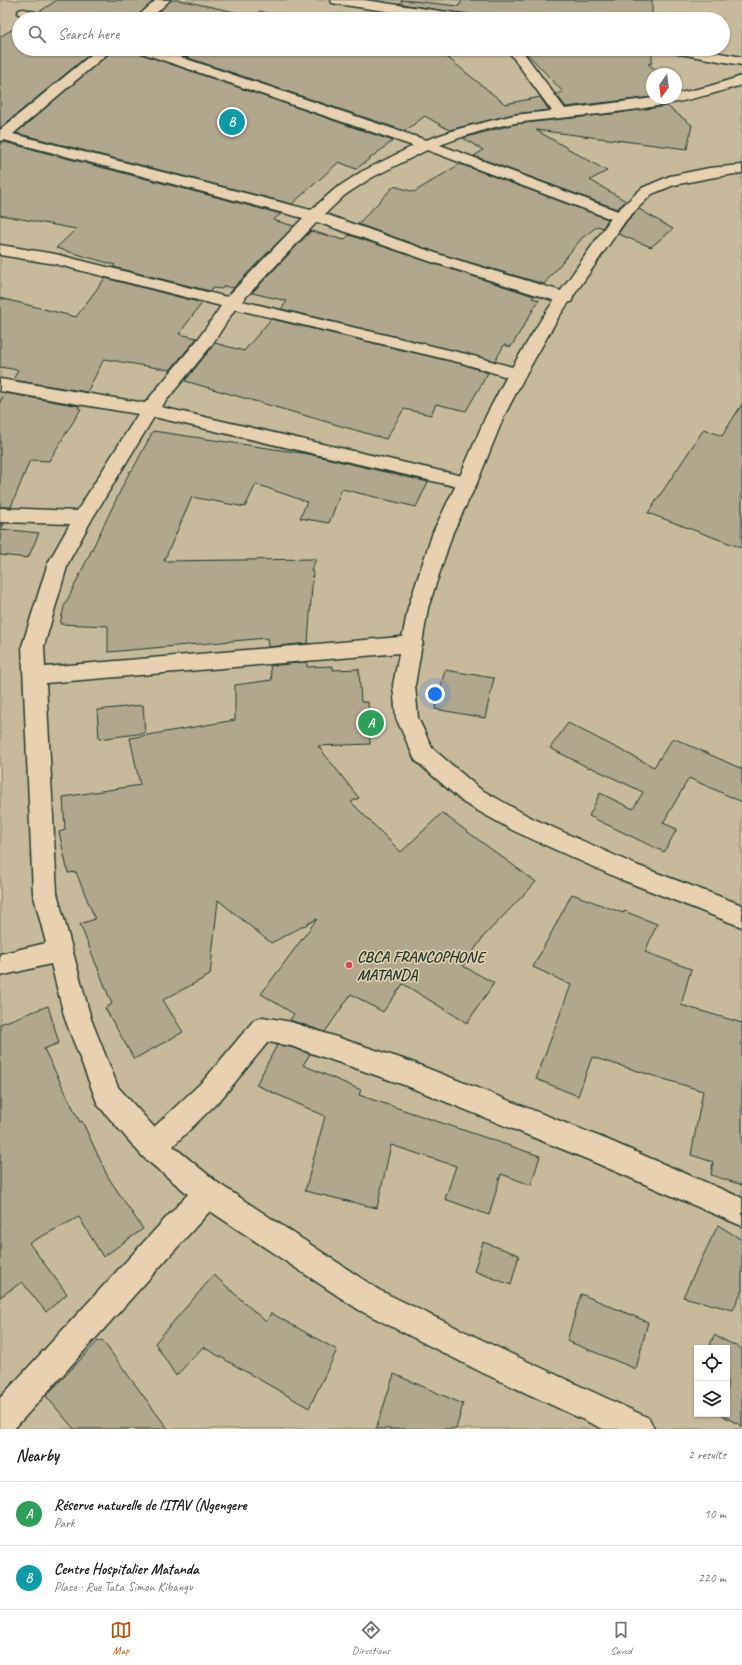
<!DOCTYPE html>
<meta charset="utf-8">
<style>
:root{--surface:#fff;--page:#f6f6f6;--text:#202124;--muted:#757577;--line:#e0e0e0;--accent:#b45309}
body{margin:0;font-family:Caveat,sans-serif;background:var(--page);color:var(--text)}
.controls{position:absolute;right:12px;bottom:12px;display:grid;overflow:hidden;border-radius:0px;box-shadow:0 1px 3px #0004}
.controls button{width:36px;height:36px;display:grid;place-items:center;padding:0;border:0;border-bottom:1px solid var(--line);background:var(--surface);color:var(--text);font:20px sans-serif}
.compass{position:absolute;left:646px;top:68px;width:36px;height:36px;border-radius:50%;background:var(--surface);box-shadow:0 1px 3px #0004;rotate:194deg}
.you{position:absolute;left:435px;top:694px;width:14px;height:14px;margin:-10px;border:3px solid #fff;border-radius:50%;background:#1a73e8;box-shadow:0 0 0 6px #1a73e833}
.badge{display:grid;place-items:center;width:26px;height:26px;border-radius:50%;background:var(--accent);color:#fff;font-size:13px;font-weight:700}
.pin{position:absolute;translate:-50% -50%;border:2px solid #fff;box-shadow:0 1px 4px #0006}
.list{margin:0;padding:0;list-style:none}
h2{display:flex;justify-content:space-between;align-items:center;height:52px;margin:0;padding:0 16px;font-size:17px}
h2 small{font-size:13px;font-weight:400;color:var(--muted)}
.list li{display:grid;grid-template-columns:26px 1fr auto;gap:12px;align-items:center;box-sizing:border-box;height:64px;padding:0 16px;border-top:1px solid var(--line)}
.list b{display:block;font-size:15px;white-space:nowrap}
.list p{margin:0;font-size:13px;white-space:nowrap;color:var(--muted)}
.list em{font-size:13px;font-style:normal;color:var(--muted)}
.icon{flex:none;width:22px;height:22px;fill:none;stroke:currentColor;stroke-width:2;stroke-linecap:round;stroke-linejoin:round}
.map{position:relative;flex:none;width:742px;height:1429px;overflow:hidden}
.search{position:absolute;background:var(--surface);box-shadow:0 1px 3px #0004;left:12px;right:12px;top:12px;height:44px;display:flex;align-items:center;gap:10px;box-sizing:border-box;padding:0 14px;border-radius:22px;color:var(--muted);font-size:15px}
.sheet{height:180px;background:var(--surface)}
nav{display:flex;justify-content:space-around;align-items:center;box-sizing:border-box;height:56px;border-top:1px solid var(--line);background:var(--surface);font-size:11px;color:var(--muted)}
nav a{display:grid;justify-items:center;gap:2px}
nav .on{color:var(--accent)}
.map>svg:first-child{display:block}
.green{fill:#c7b99c;stroke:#737b68;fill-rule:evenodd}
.building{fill:#b1a78e;stroke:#1f3d34}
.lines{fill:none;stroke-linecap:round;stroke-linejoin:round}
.minor-casing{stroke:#1f3d34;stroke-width:3}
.tertiary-casing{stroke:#1f3d34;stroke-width:3}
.minor{fill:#e8d1b1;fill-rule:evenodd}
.tertiary{fill:#e8d1b1;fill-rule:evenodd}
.poi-dot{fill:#d1495b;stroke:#e8d1b1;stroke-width:1.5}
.labels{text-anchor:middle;stroke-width:3;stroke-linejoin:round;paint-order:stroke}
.poi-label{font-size:16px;font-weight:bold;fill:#1f3d34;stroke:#e8d1b1;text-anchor:start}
</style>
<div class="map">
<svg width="742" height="1429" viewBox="0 0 742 1429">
<rect width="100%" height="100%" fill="#e8d1b1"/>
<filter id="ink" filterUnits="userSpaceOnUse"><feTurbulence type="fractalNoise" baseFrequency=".025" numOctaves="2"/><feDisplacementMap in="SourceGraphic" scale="8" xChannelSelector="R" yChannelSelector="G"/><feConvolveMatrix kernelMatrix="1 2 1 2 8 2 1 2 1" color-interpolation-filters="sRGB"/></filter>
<g filter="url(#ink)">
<!-- green -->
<path class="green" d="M0 0H742V1429H0ZM19 19H723V49H19ZM652 74H676V98H652ZM697 1348H727V1414H697Z"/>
<!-- building -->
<path class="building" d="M57 0H154L134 19H53L50 15 39 12Z
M171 0H179L254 16 260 11 286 19H152Z
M402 0 459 6 462 0H652V19H476L473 15 400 4Z
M394 14 430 19H391Z
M19 25V49H96L0 128V37Z
M114 49H136L139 53 393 141 356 169 339 162 292 204 16 133Z
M162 49H506V51L442 53 505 104 540 97 549 110 514 114 449 130 425 116 405 131Z
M523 49H652V63L648 64 663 74H652V90L648 92 652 95V97L566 107 556 94 563 92Z
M667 106 692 125 687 149 536 130 607 171 590 180 626 201 617 209 474 156 483 150 463 138 515 124 611 114Z
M0 142H4L281 214 273 220 294 226 233 288 224 286 222 289 213 288 210 291 113 267 115 265 56 248 76 229 0 215Z
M460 164 608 219 603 228 598 226 582 238 544 284 441 254 358 224 394 186 414 192Z
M639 209 673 229 651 247 618 234 627 221Z
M311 231 344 240 349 235 429 262 534 296 532 298 539 300 511 347 504 345 495 361 281 309 287 301 252 293Z
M105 278 202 303 179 334 197 338 170 370 104 359 87 392 13 380 18 370 0 367V298L76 317Z
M271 319 462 364 488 373 466 411 436 404 431 415 404 409 386 439 185 381 215 343 244 351Z
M5 393 79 406 78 408 81 409 49 461 30 460 11 507H0V402Z
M742 404V548L648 513 704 429 722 436Z
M153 431 308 454 428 482 416 507 342 489 329 523 300 518 307 502 256 484 245 507 192 497 164 561 316 559 311 571H313L308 643 268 647 267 638 108 652V626L60 624 64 607 130 471H132Z
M0 524H4L1 529 39 533 28 558 0 555Z
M307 662V667L333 666V670L359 669 361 702H368L370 744 318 746 359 798 351 802 401 852 442 813 536 882 484 936 463 966 494 983 467 1023 403 984 383 1012 351 994 325 1032 290 1020 294 1014 261 994 317 919 271 943 218 900 210 975 163 1000 183 1032 134 1059 105 1008 112 1004 80 924 95 919 76 872 68 873 59 832 65 830 63 797 140 785 130 738 235 720V685L272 680 270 666Z
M445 670 494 678 485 718 435 709Z
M143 705 145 733 99 739 97 710Z
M568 723 654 767 673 738 742 769V802L689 778 663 823 677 829 664 852 589 816 600 793 633 809 643 792 590 767 589 768 550 748Z
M572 894 623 913 624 911 657 924 645 952 691 969 681 1005 742 1023V1185L711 1175 713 1162 691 1155 703 1091 592 1057 578 1096 536 1079 571 985 533 967Z
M48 1006 59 1043 44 1049 80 1122 82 1121 108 1177 143 1229 103 1257 79 1217 29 1243 67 1294 46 1312 22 1282 0 1297V1024Z
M277 1045 291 1047 310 1054 303 1065 361 1090 359 1095 540 1156 531 1185 501 1174 489 1215 445 1199 456 1166 391 1145 377 1208 305 1191 325 1116 256 1085Z
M718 1225 742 1240V1290L733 1310 683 1297Z
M483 1242 519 1255 511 1285 474 1271Z
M214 1275 266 1322 271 1313 337 1350 309 1408 203 1347 176 1376 155 1343Z
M581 1294 648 1322 636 1369 567 1341Z
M714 1335 742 1349V1426L719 1414H727V1348H709Z
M102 1340 168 1429H74L46 1396 98 1341 99 1342Z
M394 1374 463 1404 456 1429H376Z"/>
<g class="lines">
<!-- minor casing -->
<g class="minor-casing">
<path id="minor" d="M156 0H170L150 19H135Z
M331 0H364L468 15 473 16 475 19H441L337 4 332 3Z
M24 9 50 16 52 19C42 19 24 22 18 13L19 10Z
M98 49H113L13 134 311 210 335 189 361 172 413 146 139 52 137 49H157L426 140 458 129 514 115 552 111 507 49H521L565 109 654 98H676V94L710 86 742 76V85C704 97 664 106 624 111 588 116 551 118 515 123 490 127 464 136 440 145L626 214 628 217 626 220 620 222 614 220 427 150 371 178 345 195 325 214 441 255 571 294 573 298 571 302 565 303 559 302 429 261 317 222 242 301 466 354 523 370 526 374 523 378 517 380 462 363 235 309 211 346 161 407 467 477 474 478 477 483 474 488 467 489 154 417 92 519 68 563 44 646 45 667 412 636 419 638 423 644 419 650 412 652 46 683 57 893 91 1019 118 1087 154 1127 204 1080 254 1020 263 1017 291 1022 409 1061 608 1140 742 1198V1226L589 1160 407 1086 291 1046 268 1042 222 1098 173 1146 218 1183 379 1290 503 1350 649 1418 654 1429H603L481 1372 359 1310 210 1211 14 1429H0V1398L188 1194 143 1157 98 1105 65 1019 51 964 0 976V954L46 943 33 893 22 646 48 563 70 524 0 522V508L77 511 138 414 0 391V379L145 403 199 338 221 306 55 264 0 255V245L55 254 227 297 303 218 4 140 0 141V130Z
M667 49H697L742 57V65L674 53 669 52Z"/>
</g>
<!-- tertiary casing -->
<g class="tertiary-casing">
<path id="tertiary" d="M742 165V173L709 178 674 185 652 194 626 220 558 318 526 374 504 416 477 483 453 532 428 608 415 685 418 718 432 748 480 789 530 817 636 865 742 905V927L620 879 514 831 464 803 415 760 396 718 393 685 408 608 433 532 457 483 486 416 508 374 542 318 614 214 642 188 670 176 709 168Z"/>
</g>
<!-- minor -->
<use href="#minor" class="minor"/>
<!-- tertiary -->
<use href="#tertiary" class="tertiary"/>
</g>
</g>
<!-- markers -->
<circle class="poi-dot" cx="349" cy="965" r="4"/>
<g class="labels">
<!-- poi labels -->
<g class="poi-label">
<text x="357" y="962">CBCA FRANCOPHONE<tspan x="357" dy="18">MATANDA</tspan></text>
</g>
</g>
</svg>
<div class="controls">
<button><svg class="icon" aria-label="locate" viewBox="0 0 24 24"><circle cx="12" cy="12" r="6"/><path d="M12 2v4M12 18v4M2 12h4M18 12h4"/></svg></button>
<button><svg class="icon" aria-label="layers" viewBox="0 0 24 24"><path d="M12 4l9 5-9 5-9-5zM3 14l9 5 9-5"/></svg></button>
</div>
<svg class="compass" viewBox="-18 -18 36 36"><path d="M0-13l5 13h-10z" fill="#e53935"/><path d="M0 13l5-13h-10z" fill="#757577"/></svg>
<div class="you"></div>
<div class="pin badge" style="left:371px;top:723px;background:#2e9e5b">A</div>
<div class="pin badge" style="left:232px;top:122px;background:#0f9aa8">B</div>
<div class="search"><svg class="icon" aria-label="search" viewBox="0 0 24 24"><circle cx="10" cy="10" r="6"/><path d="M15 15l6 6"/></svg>Search here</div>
</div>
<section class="sheet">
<h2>Nearby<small>2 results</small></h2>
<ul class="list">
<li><span class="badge" style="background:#2e9e5b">A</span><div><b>Réserve naturelle de l'ITAV (Ngengere</b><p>Park</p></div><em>10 m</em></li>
<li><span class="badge" style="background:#0f9aa8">B</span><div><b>Centre Hospitalier Matanda</b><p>Place · Rue Tata Simon Kibangu</p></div><em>220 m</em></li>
</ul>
</section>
<nav>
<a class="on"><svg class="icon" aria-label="map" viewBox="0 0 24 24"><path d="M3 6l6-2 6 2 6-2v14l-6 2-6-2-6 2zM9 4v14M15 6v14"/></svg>Map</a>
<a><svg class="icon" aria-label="directions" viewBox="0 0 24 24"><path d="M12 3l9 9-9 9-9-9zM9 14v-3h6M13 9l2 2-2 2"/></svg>Directions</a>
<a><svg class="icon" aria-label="saved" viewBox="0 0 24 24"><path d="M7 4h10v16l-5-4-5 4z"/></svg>Saved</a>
</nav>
